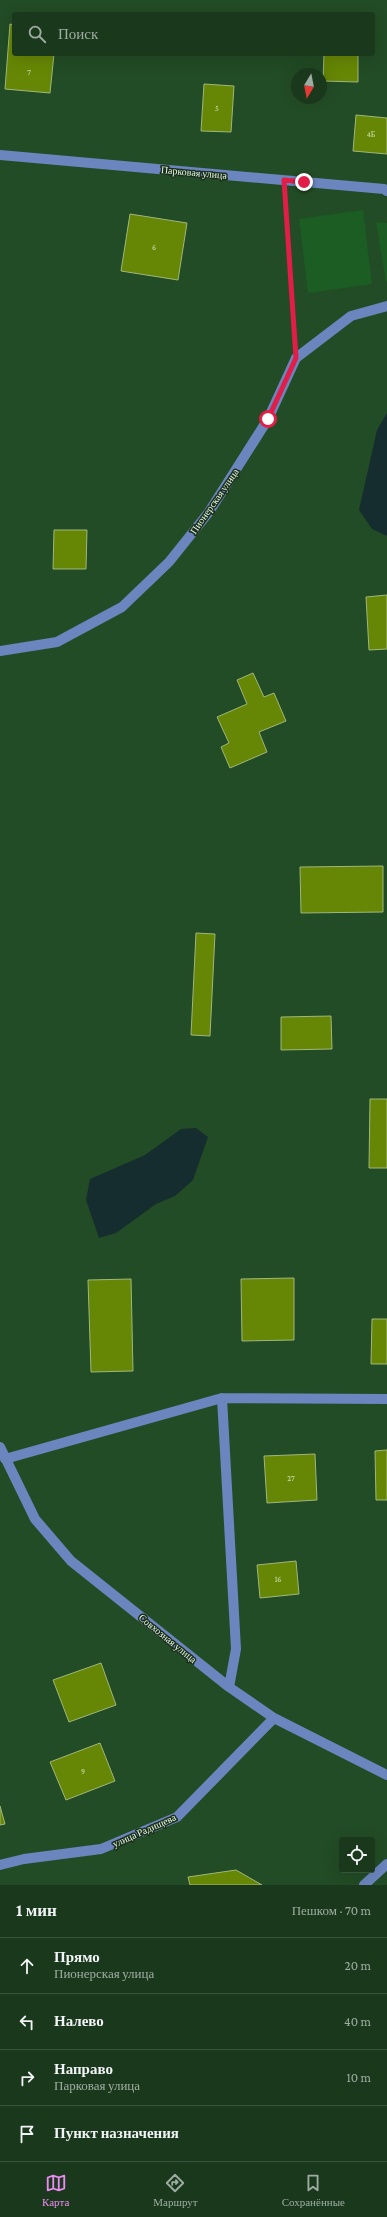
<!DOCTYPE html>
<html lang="ru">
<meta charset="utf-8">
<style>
:root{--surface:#1a391c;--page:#234025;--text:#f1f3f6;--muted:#9faca3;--line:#38533b;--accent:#f08bf6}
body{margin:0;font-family:"Crimson Pro",serif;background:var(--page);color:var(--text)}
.controls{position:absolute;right:12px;bottom:12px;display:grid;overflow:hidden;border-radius:4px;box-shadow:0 4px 16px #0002}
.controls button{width:36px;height:36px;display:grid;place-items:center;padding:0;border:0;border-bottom:1px solid var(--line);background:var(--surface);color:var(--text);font:20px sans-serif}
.compass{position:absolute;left:291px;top:68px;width:36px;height:36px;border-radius:50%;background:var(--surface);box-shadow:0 4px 16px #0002;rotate:190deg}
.stop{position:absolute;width:12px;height:12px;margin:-9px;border:3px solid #e11d48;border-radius:50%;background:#fff}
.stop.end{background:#e11d48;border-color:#fff;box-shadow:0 1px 4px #0008}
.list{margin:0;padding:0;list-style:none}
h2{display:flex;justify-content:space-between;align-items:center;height:52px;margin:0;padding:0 16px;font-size:17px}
h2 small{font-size:13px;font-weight:400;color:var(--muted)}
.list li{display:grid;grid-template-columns:26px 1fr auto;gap:12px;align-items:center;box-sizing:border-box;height:56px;padding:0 16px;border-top:1px solid var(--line)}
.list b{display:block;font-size:15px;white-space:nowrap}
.list p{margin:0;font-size:13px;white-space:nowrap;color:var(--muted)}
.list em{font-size:13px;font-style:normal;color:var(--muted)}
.icon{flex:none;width:22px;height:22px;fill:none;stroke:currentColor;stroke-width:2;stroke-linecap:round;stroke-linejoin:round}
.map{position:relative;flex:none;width:387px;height:1885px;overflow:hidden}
.search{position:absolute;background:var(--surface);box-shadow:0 4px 16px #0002;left:12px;right:12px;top:12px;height:44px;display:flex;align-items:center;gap:10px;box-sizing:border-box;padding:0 14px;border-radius:4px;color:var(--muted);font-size:15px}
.sheet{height:276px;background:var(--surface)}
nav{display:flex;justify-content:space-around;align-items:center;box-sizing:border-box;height:56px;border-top:1px solid var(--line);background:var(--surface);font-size:11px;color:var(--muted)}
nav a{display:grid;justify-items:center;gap:2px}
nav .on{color:var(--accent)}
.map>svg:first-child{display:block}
.green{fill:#1b5d22}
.water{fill:#162d2f}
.building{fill:#668705;stroke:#a0b67d}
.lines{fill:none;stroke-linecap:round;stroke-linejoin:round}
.path{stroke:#618563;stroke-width:2.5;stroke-dasharray:2 2;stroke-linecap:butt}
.minor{stroke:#6b85be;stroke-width:10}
.route{stroke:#e11d48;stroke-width:5}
.labels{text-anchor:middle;stroke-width:3;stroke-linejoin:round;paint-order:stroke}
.number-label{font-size:8px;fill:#c5e0ad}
.street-label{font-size:10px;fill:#e5fde5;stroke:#1b2d1b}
</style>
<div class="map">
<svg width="387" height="1885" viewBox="0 0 387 1885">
<rect width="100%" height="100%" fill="#224c25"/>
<!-- green -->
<path class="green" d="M363 210 372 284 308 293 299 219Z
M376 222 387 223V282H386Z"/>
<!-- water -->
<path class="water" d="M387 413V536L372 529 359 510 377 430Z
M196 1128 208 1137 193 1180 175 1196 156 1204 116 1233 99 1238 86 1200 90 1179 145 1155 181 1129Z"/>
<!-- building -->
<path class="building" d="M10 24 14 25V54H54L50 93 5 89Z
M324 54H358V82L323 81Z
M204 84 234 86 231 132 201 131Z
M356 115 387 118V154L353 151Z
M130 214 187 223 178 280 121 271Z
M54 530H87L86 569H53Z
M387 595V649L369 650 366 597Z
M253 673 264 697 274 693 286 721 259 732 267 752 230 768 221 747 229 743 217 717 247 704 237 680Z
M383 866V912L301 913 300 867Z
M196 933 215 934 210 1036 191 1035Z
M331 1016 332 1049 281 1050V1017Z
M370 1099H387V1168H369Z
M294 1278V1340L242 1341 241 1279Z
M131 1279 133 1371 91 1372 88 1280Z
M372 1319H387V1364H371Z
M387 1450V1500H376L375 1451Z
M315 1454 317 1500 267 1503 264 1456Z
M296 1561 299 1594 260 1598 257 1565Z
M101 1663 116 1705 69 1722 53 1680Z
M100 1743 115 1781 66 1800 50 1762Z
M0 1806 5 1824 0 1825Z
M236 1870 262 1885H190L188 1877Z"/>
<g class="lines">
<!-- path -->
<path class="path" d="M285 201 294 333"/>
<!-- minor -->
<path class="minor" d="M0 155 384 189 387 191
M0 651 57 642 122 607 169 562 209 512 268 419 296 358 351 316 387 306
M222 1398 236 1649 229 1687
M0 1447 35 1519 71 1561 229 1687 274 1718 387 1775
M5 1459 222 1398 387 1399
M0 1865 24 1859 101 1849 177 1817 274 1718
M364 1885 387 1864"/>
</g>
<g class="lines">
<!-- route -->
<path class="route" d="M268 419 296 358 284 180 304 182"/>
</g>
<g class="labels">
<!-- number labels -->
<g class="number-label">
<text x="29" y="75">7</text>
<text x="217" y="111">5</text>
<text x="371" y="137">4Б</text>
<text x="154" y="250">6</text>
<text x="291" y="1481">27</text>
<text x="278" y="1582">16</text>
<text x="83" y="1774">9</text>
</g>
<!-- street labels -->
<g class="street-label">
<text transform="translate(194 172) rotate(5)" y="4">Парковая улица</text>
<text transform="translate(214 501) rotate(-55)" y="4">Пионерская улица</text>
<text transform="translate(168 1638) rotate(39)" y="4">Совхозная улица</text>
<text transform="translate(144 1830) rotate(-24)" y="4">улица Радищева</text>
</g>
</g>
</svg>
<div class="controls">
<button><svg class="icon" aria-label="locate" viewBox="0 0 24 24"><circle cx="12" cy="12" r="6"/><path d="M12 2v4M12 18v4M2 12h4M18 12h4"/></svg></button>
</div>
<svg class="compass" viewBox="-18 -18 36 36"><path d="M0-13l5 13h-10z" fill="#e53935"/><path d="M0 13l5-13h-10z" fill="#9faca3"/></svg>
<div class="stop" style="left:268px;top:419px"></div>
<div class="stop end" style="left:304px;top:182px"></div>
<div class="search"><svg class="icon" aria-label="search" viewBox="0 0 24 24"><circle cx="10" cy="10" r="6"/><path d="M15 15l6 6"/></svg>Поиск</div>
</div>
<section class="sheet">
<h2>1 мин<small>Пешком · 70 m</small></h2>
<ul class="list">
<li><svg class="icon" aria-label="ahead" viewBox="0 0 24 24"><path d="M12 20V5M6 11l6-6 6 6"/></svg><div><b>Прямо</b><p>Пионерская улица</p></div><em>20 m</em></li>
<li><svg class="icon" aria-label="left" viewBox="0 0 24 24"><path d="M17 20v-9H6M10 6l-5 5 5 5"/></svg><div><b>Налево</b></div><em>40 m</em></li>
<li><svg class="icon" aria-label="right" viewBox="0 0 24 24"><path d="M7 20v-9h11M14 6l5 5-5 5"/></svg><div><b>Направо</b><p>Парковая улица</p></div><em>10 m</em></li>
<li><svg class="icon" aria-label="arrive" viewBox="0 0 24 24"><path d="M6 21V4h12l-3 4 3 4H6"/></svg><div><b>Пункт назначения</b></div></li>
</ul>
</section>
<nav>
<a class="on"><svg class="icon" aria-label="map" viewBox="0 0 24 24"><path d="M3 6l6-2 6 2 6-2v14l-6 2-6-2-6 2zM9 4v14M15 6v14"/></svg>Карта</a>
<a><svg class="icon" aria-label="directions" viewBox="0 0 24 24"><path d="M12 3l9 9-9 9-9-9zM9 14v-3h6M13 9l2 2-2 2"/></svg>Маршрут</a>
<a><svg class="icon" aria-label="saved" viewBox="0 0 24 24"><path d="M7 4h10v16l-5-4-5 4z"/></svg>Сохранённые</a>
</nav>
